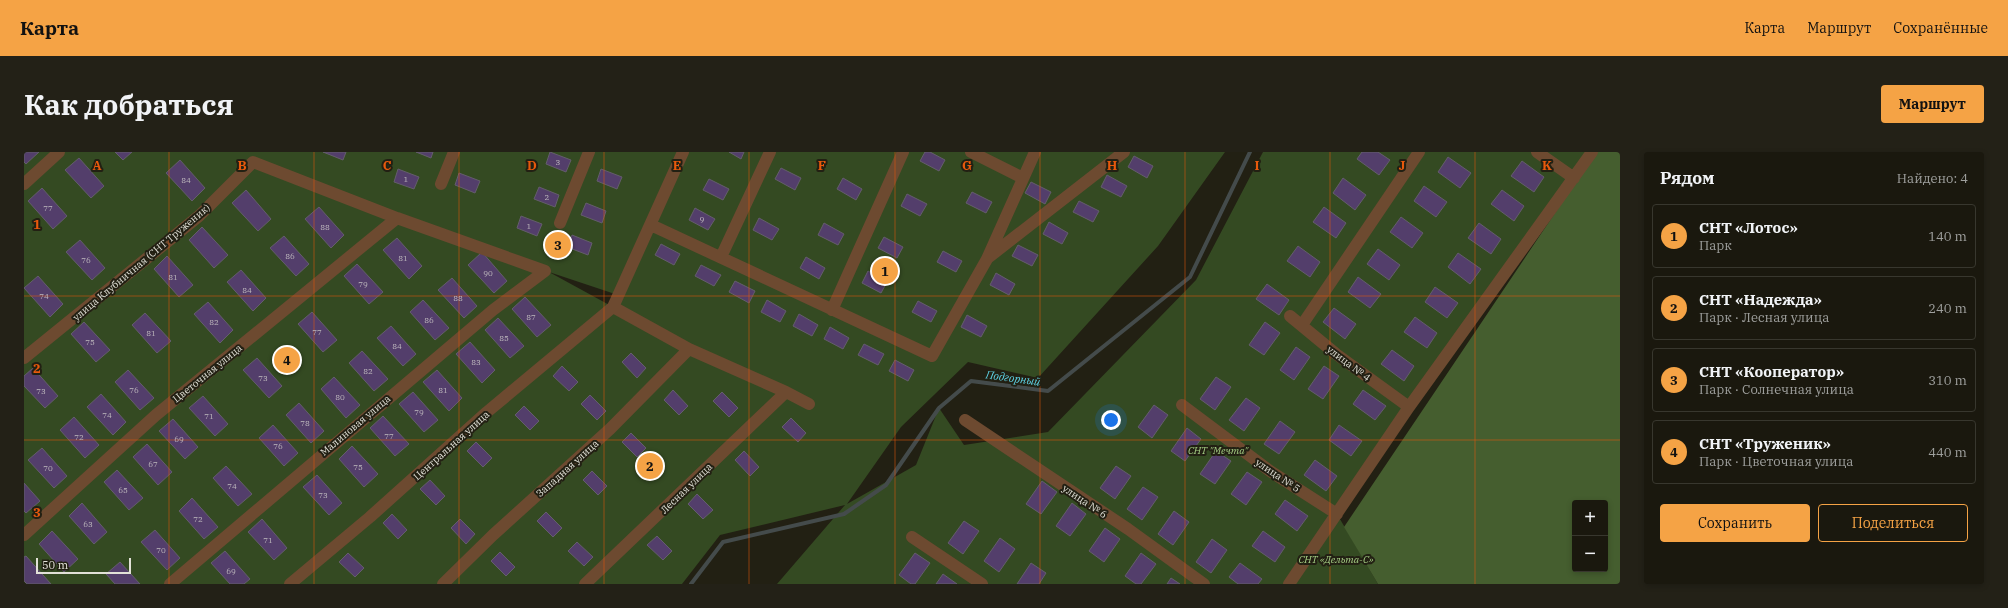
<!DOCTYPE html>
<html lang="ru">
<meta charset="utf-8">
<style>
:root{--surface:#1a180e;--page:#232117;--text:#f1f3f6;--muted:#9fa09e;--line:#38372e;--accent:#f5a345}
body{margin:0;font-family:"IBM Plex Serif",serif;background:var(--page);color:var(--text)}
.controls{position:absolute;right:12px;bottom:12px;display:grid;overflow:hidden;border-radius:4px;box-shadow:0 2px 6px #0003}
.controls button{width:36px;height:36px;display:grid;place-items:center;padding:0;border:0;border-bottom:1px solid var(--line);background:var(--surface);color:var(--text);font:20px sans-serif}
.scale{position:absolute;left:12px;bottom:10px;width:95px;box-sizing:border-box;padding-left:4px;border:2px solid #e2e1d8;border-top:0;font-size:11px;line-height:14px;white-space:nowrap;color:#e2e1d8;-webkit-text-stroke:3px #222013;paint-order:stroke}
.you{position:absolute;left:1087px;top:268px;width:14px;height:14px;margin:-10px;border:3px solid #fff;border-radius:50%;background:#1a73e8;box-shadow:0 0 0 6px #1a73e833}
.badge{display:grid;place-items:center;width:26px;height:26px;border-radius:50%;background:var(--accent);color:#111;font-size:13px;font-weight:700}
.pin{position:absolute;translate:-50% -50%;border:2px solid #fff;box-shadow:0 1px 4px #0006}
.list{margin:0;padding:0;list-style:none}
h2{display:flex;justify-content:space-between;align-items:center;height:52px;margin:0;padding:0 16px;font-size:17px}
h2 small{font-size:13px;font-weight:400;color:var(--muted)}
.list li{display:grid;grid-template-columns:26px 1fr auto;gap:12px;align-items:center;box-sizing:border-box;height:64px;margin:0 8px 8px;padding:0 8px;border:1px solid var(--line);border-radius:4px}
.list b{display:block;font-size:15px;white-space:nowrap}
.list p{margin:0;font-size:13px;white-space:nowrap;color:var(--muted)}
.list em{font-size:13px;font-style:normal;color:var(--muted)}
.actions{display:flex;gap:8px;padding:12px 16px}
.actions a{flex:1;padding:9px 0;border:1px solid var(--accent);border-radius:4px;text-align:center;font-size:14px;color:var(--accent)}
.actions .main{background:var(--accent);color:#111}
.map{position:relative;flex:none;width:1596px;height:432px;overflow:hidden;border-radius:4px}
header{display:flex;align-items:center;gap:24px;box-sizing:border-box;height:56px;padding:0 20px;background:var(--accent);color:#111}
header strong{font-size:19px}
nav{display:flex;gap:22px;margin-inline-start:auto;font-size:14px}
.intro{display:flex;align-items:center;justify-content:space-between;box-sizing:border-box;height:96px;padding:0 24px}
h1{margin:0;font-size:28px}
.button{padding:10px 18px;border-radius:4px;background:var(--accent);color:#111;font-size:14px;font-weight:700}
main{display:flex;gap:24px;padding:0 24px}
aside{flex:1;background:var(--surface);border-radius:4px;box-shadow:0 2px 6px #0003}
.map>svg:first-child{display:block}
.green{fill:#344a22;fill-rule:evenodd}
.forest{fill:#455e2f;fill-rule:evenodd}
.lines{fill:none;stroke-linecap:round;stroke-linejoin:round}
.stream{stroke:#444b4b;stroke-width:4}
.building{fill:#533e6b;stroke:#645e6c}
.minor{stroke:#6d4a30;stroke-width:12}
.grid{fill:none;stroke:#e8590c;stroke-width:1;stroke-opacity:0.55}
.labels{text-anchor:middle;stroke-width:4;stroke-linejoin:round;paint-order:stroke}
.number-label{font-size:8px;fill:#beb8bd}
.street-label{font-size:10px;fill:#e2e1d8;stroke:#222013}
.park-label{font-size:10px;font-style:italic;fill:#a6cf85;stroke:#222013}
.water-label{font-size:11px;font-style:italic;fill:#5ed3e6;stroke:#222013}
.grid-label{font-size:13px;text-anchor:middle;font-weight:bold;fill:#e8590c;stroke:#222013;stroke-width:4;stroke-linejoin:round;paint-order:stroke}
</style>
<header>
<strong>Карта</strong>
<nav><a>Карта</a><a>Маршрут</a><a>Сохранённые</a></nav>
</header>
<div class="intro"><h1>Как добраться</h1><a class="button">Маршрут</a></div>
<main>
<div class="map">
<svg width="1596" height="432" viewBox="0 0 1596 432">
<rect width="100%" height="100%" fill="#222013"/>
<!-- green -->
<path class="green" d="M0 0H1201L1134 94 1014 226 944 210 877 275 823 352 892 313 915 256 940 293 1024 280 1172 128 1239 0H1568L1313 362 1354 432H753L821 353 696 383 658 432H0ZM525 120 600 145 589 155Z"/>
<!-- forest -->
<path class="forest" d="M1572 0H1596V432H1354L1320 375ZM1551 351H1581V417H1551Z"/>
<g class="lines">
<!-- stream -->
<path class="stream" d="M667 432 699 390 820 362 862 333 915 256 947 229 1024 239 1166 125 1226 0"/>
</g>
<!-- building -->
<path class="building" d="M0 0H15L2 12 0 10Z
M91 0H108L99 8Z
M299 0H322L319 8Z
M392 0H409L407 6Z
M526 0 547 8 542 20 522 12Z
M705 0H720L717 7Z
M901 0H906L921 8 915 19 896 9Z
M1338 0H1354L1366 8 1355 23 1333 7Z
M1110 4 1129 14 1123 26 1104 15Z
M1424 5 1447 21 1436 36 1414 20Z
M55 6 80 34 67 46 41 18Z
M156 8 181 36 168 49 142 21Z
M1498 9 1520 25 1510 40 1487 24Z
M757 16 777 26 771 38 751 27Z
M374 17 395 25 390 37 370 30Z
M577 17 598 25 593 37 573 29Z
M435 21 456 29 451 41 431 33Z
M1083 23 1103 34 1097 45 1077 35Z
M819 26 838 37 832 48 813 37Z
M1319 26 1342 43 1331 58 1309 41Z
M685 27 705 37 699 48 679 38Z
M1007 30 1027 40 1021 52 1001 41Z
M1400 34 1423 50 1412 65 1390 49Z
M515 35 535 43 531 55 510 47Z
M18 36 43 64 29 77 4 49Z
M222 38 247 67 234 79 208 51Z
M1478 38 1500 54 1490 69 1467 52Z
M948 40 968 50 962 61 942 51Z
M883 42 903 52 896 64 877 54Z
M1055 49 1075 59 1069 70 1049 60Z
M562 51 582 59 578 71 557 63Z
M295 55 320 83 307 96 281 67Z
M1300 55 1322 71 1312 86 1289 70Z
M671 56 691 67 684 78 665 68Z
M497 64 518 72 513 84 493 76Z
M1377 65 1399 81 1388 96 1366 80Z
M735 66 755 77 748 88 729 78Z
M1025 70 1044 81 1038 92 1019 82Z
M800 71 820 82 814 93 794 83Z
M1455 71 1477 87 1467 102 1444 86Z
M178 75 204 103 190 116 165 88Z
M548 83 568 91 564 103 543 95Z
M260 84 285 112 272 124 246 96Z
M860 85 879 95 873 106 854 96Z
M373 86 398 114 385 127 359 98Z
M56 88 81 116 68 128 42 100Z
M637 92 656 102 650 113 631 103Z
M994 93 1014 103 1008 114 988 104Z
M1274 94 1296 110 1286 125 1263 109Z
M1354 97 1376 113 1365 128 1343 112Z
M919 99 938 109 932 120 913 110Z
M458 100 483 129 470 141 444 113Z
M1434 101 1457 117 1446 132 1424 115Z
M143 104 169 133 155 145 130 117Z
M782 105 801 116 795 127 776 116Z
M333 112 359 140 345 152 320 124Z
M677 113 697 123 690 134 671 124Z
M217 118 242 146 229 159 203 130Z
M844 119 863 130 857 141 838 131Z
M972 121 991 132 985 143 966 133Z
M14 124 39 152 26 165 0 136Z
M1334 125 1357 142 1346 156 1324 140Z
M428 126 453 154 440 166 414 138Z
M711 129 731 139 725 151 705 140Z
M1243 132 1265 148 1255 163 1232 147Z
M1411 135 1434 151 1423 166 1401 150Z
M501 145 527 173 513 185 488 157Z
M399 148 425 176 411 188 386 160Z
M743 148 762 159 756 170 737 160Z
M894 149 913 159 907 170 888 160Z
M184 150 209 178 196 191 170 162Z
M1310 156 1332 172 1321 187 1299 170Z
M288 160 313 188 299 200 274 172Z
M121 161 147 189 133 201 108 173Z
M775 162 794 173 788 184 769 174Z
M943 163 963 174 957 185 937 175Z
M1391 165 1413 181 1403 196 1380 180Z
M474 166 500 194 486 206 461 178Z
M60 170 86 198 72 210 47 182Z
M1241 170 1256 181 1240 203 1225 193Z
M367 174 392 202 379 214 353 186Z
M806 175 825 186 819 197 800 187Z
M446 190 471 218 458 231 432 202Z
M840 192 860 202 854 213 834 203Z
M1272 195 1286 205 1270 228 1256 218Z
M1368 198 1390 214 1380 229 1357 212Z
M338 199 364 227 350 239 325 211Z
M607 201 622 216 613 226 598 210Z
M233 206 258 234 245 246 219 218Z
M871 208 890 218 884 229 865 219Z
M538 214 554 230 545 239 529 224Z
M1300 214 1315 224 1299 247 1284 237Z
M9 216 34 244 21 256 0 234V224Z
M104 218 130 246 116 258 91 230Z
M413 218 438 246 425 259 399 230Z
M310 225 336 253 322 266 297 237Z
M1192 225 1207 235 1191 258 1176 247Z
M649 238 664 254 655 263 640 248Z
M1339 238 1362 254 1351 268 1329 252Z
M389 240 414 268 400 280 375 252Z
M698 240 714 256 705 265 689 249Z
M77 242 102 270 89 283 63 255Z
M566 243 582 259 573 268 557 252Z
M179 244 204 272 191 284 165 256Z
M1222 246 1236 256 1220 279 1205 268Z
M275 251 300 279 287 291 262 263Z
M1130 253 1144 263 1128 286 1114 275Z
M500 254 515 269 506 278 491 263Z
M359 264 385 292 371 304 346 276Z
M50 265 75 293 61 306 36 278Z
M767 266 782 281 774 290 758 275Z
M149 267 174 295 161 307 135 279Z
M1256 269 1271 280 1255 302 1240 292Z
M249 273 274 301 260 314 235 286Z
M1315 273 1338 289 1327 304 1305 288Z
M1163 276 1177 287 1161 309 1147 299Z
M607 281 622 296 613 305 598 290Z
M452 290 468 306 459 315 443 299Z
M123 292 148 320 134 333 109 305Z
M328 294 354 322 340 335 315 307Z
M18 296 43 324 30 336 4 308Z
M720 299 735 315 726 324 711 308Z
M1192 299 1207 309 1191 332 1176 322Z
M1291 308 1313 324 1302 339 1280 323Z
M202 314 228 342 214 354 189 326Z
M1092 314 1107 324 1091 347 1076 336Z
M93 318 119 346 105 358 80 330Z
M568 319 583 334 574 343 559 328Z
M1223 320 1238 330 1222 353 1207 342Z
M293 323 318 351 305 363 279 335Z
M406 328 421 344 412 353 396 337Z
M1018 329 1033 340 1017 362 1002 352Z
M0 331 16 349 2 361 0 359Z
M1119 335 1134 345 1118 368 1103 357Z
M673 342 689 358 679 367 664 352Z
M168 346 194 375 180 387 155 359Z
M1261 348 1284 364 1273 379 1251 362Z
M58 351 83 380 70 392 45 364Z
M1048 351 1062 362 1046 384 1032 374Z
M1150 359 1165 370 1149 393 1134 382Z
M522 360 538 376 529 385 513 369Z
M368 362 383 378 374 387 359 371Z
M238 367 263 396 250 408 224 380Z
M436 367 451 382 442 392 427 376Z
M940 369 955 379 939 402 924 391Z
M1081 376 1096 387 1080 410 1065 399Z
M131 378 156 406 143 418 117 390Z
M28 379 54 407 40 420 15 392Z
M1239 379 1261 395 1251 410 1228 394Z
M633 384 648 399 639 408 623 393Z
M976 386 991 397 975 420 960 409Z
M1188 387 1203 398 1187 421 1172 410Z
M553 390 569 405 560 414 544 399Z
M201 399 226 427 220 432H206L187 411Z
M476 400 491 415 482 424 467 409Z
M324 401 340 416 331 425 315 410Z
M891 401 906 411 891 432H887L875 423Z
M1117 401 1132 412 1117 432H1112L1101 424Z
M2 404 27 432H3L0 429V405Z
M96 410 116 432H91L82 422Z
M1007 411 1022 421 1015 432H993Z
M1216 411 1238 427 1234 432H1214L1205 425Z
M919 422 933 432H912Z
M1147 426 1156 432H1143Z"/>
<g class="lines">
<!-- minor -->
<path class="minor" d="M947 0 999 26
M1513 0 1550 26
M0 32 35 0
M417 32 430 0
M536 71 565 0
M627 73 908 204 963 107 1011 0
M697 105 746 0
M965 105 1100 0
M589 155 665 197 762 240 785 252
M808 158 879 0
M1266 164 1312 202 1385 255
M1278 173 1395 0
M0 206 175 64 229 10 373 66 521 119
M1158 253 1246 319 1313 362
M941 268 1104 377 1180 432
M0 383 132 263 373 66
M888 385 958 432
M146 432 469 158 521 119
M266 432 346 365 463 260 589 155 659 0
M419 432 469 383 586 277 665 197
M561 432 762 240
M1265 432 1385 255 1568 0"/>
</g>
<!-- grid -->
<path class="grid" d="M145 0V432M290 0V432M435 0V432M580 0V432M725 0V432M871 0V432M1016 0V432M1161 0V432M1306 0V432M1451 0V432M0 144H1596M0 288H1596"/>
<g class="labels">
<!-- number labels -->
<g class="number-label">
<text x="534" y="13">3</text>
<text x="382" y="30">1</text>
<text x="162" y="31">84</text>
<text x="523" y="48">2</text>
<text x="24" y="59">77</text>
<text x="678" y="70">9</text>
<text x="505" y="77">1</text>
<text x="301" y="78">88</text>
<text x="266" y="107">86</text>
<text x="379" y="109">81</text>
<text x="62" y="111">76</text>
<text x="464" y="124">90</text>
<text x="149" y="128">81</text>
<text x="339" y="135">79</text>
<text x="223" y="141">84</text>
<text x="20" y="147">74</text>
<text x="434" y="149">88</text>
<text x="507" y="168">87</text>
<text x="405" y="171">86</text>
<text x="190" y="173">82</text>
<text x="293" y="183">77</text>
<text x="127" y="184">81</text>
<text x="480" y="189">85</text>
<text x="66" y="193">75</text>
<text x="373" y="197">84</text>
<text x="452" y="213">83</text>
<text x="344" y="222">82</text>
<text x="239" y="229">73</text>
<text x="110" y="241">76</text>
<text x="419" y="241">81</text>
<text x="17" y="242">73</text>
<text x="316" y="248">80</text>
<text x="395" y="263">79</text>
<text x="83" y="266">74</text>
<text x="185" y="267">71</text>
<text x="281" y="274">78</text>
<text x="365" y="287">77</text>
<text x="55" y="288">72</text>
<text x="155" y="290">69</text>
<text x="254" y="297">76</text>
<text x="129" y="315">67</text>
<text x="334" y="318">75</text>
<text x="24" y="319">70</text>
<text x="208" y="337">74</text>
<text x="99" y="341">65</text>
<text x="299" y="346">73</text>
<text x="174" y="370">72</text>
<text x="64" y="375">63</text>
<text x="244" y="391">71</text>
<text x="137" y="401">70</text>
<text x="207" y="422">69</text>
</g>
<!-- street labels -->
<g class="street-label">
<text transform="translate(117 110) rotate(-40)" y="4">улица Клубничная (СНТ Труженик)</text>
<text transform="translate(1325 211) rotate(37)" y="4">улица № 4</text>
<text transform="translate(183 221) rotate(-39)" y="4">Цветочная улица</text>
<text transform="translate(331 273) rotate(-40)" y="4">Малиновая улица</text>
<text transform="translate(427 293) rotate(-42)" y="4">Центральная улица</text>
<text transform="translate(543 316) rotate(-42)" y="4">Западная улица</text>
<text transform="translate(1254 323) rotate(34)" y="4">улица № 5</text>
<text transform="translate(662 336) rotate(-44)" y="4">Лесная улица</text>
<text transform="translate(1061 349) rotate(34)" y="4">улица № 6</text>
</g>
<!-- park labels -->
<g class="park-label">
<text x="1194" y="302">СНТ "Мечта"</text>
<text x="1312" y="411">СНТ «Дельта-С»</text>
</g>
<!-- water labels -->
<g class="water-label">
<text transform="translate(989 226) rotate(8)" y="4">Подгорный</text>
</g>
</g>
<g class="grid-label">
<text x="73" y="18">A</text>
<text x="218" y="18">B</text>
<text x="363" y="18">C</text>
<text x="508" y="18">D</text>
<text x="653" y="18">E</text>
<text x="798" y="18">F</text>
<text x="943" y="18">G</text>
<text x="1088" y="18">H</text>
<text x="1233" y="18">I</text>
<text x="1378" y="18">J</text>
<text x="1523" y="18">K</text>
<text x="13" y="77">1</text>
<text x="13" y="221">2</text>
<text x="13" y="365">3</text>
</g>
</svg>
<div class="controls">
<button>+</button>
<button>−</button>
</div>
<div class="scale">50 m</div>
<div class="you"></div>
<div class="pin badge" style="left:861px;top:119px">1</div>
<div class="pin badge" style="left:626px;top:314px">2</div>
<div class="pin badge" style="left:534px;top:93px">3</div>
<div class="pin badge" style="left:263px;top:208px">4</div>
</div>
<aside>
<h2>Рядом<small>Найдено: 4</small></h2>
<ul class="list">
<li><span class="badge">1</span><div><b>СНТ «Лотос»</b><p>Парк</p></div><em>140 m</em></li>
<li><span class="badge">2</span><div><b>СНТ «Надежда»</b><p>Парк · Лесная улица</p></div><em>240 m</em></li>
<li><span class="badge">3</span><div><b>СНТ «Кооператор»</b><p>Парк · Солнечная улица</p></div><em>310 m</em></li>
<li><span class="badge">4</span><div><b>СНТ «Труженик»</b><p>Парк · Цветочная улица</p></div><em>440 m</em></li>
</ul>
<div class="actions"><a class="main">Сохранить</a><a>Поделиться</a></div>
</aside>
</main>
